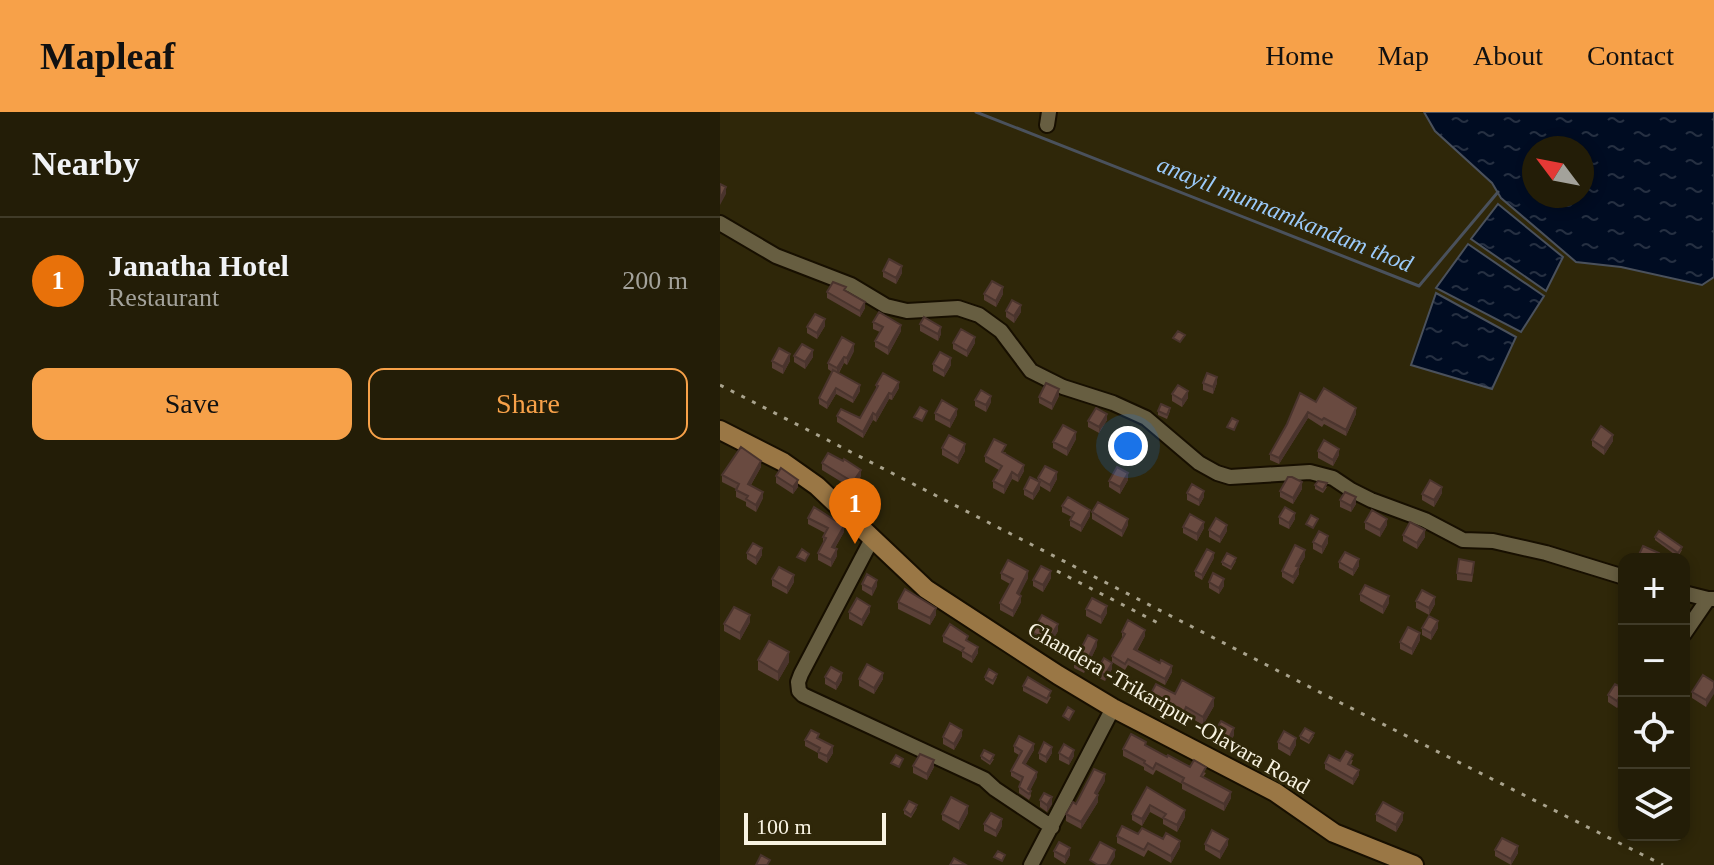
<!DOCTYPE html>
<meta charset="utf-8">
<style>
:root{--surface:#231d07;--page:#2f2a15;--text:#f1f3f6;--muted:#a3a29b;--line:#403b28;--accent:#f7a149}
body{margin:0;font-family:Georgia,serif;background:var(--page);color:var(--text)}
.controls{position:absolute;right:24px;bottom:24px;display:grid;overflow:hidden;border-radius:16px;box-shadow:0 4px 12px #0003}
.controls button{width:72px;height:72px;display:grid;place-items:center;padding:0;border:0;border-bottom:2px solid var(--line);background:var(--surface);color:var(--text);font:40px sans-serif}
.compass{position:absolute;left:802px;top:24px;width:72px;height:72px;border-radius:50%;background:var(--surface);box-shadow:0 4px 12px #0003;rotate:302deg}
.scale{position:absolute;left:24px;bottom:20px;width:142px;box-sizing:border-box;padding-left:8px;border:4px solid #f8f3e2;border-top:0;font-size:22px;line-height:28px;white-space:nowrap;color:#f8f3e2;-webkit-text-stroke:6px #2f2709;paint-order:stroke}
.you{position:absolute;left:408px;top:334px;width:28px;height:28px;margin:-20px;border:6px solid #fff;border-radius:50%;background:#1a73e8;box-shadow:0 0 0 12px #1a73e833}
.badge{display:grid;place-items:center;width:52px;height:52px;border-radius:50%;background:var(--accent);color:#fff;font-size:26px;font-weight:700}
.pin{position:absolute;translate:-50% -66px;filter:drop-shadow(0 2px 4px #0008)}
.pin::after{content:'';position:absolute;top:42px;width:28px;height:24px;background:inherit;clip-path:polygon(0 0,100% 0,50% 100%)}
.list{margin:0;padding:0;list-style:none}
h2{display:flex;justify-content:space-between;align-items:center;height:104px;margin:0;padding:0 32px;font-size:34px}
h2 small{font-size:26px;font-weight:400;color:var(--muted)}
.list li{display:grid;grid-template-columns:52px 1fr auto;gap:24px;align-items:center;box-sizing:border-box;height:128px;padding:0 32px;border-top:2px solid var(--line)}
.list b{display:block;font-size:30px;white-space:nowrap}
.list p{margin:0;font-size:26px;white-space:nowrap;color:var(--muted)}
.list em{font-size:26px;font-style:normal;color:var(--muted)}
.actions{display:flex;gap:16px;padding:24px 32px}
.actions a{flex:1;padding:18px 0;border:2px solid var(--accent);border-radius:16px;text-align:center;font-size:28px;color:var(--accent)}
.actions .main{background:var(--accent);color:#111}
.icon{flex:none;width:44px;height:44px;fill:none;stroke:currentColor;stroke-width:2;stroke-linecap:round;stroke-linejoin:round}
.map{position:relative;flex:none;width:994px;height:753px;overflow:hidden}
header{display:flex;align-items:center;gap:48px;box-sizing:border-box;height:112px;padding:0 40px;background:var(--accent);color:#111}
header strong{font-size:38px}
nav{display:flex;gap:44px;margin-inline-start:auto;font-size:28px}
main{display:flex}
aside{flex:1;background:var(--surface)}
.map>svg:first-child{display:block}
.water{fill:url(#water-ripples);stroke:#4a515c;stroke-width:2;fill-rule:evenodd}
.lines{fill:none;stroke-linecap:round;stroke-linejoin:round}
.stream{stroke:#4a515c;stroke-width:3}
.minor-casing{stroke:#170f00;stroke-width:18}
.major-casing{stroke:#170f00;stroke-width:22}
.minor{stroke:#675e41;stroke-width:14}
.major{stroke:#9a7745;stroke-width:18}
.rail{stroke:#a9a38d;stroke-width:3;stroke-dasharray:4 8;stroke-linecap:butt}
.wall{fill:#5a4037}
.shaded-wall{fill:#4a342d}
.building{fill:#694a40;stroke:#4a342d;stroke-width:2}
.labels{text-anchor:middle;stroke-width:6;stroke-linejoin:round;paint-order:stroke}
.street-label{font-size:22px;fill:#f8f3e2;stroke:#2f2709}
.water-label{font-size:24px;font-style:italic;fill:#9bcafa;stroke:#2f2709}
</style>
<header>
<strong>Mapleaf</strong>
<nav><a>Home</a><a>Map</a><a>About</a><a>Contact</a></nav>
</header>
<main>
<aside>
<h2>Nearby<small></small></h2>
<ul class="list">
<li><span class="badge" style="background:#e8710a">1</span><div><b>Janatha Hotel</b><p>Restaurant</p></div><em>200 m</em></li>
</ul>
<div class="actions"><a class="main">Save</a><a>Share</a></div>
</aside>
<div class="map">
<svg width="994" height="753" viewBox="0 0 994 753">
<defs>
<pattern id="water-ripples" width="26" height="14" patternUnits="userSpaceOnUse" patternTransform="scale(2)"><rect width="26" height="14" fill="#000c22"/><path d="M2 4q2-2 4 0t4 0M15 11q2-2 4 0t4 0" fill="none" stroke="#263042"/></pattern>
</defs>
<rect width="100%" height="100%" fill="#2f2709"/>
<!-- water -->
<path class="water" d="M704 0H994V165L982 173 901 155 856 150 781 86 772 71 715 19ZM862 36V84H814V36Z
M778 92 843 145 826 179 751 127Z
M748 132 824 184 801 220 716 176Z
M716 181 796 225 772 277 691 253Z"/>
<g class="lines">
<!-- stream -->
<path class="stream" d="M256 0 699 174 778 80"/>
<!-- minor casing -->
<g class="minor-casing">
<path id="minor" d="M327 13 329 0
M0 111 56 144 131 173 166 194 187 199 238 196 259 203 281 219 311 259 343 275 393 291 426 306 479 351 497 361 510 365 590 360 613 366 631 378 651 388 705 408 743 428 773 429 826 441 904 465
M152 427 81 562 78 570 79 579 83 583 264 667 275 677 332 715
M964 481 988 487H994
M964 522 988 487
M311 753 393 596"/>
</g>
<!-- major casing -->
<g class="major-casing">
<path id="major" d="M0 318 63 350 97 374 206 477 338 563 393 596 555 680 614 721 694 753"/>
</g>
<!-- minor -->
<use href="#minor" class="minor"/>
<!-- major -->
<use href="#major" class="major"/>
<!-- rail -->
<path class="rail" d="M0 273 615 588 943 753
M337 459 440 512"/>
</g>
<!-- wall -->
<path class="wall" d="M163 159 182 161 176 172 163 165Z
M126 179 145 196 140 205 107 186V180Z
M264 182H283L276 195 264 188Z
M286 199 301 200 294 211 286 205Z
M153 210 181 219 168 243 155 235V229L160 220 153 217Z
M200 212 221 222 218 229 200 219Z
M105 214 97 227 87 221V215Z
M233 231H255L247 245 233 237Z
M134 239 127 253 124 251 119 261 140 279 133 291 116 282 107 297 99 292V286L112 260 108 257V251Z
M74 244 93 245 85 257 74 250Z
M52 249H70L63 262 52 256Z
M213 252 231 253 224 265 213 259Z
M483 271H497L493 282 483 278Z
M156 273 179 276 172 288 169 287 156 310 153 308 143 326 117 310V304L140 306 156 278Z
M452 282 468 286 462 295 452 289Z
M339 284 332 298 319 291V285Z
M255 288 271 290 266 300 255 294Z
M596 290 636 302 626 324 604 312 602 315 588 306 559 352 550 348V342Z
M438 299H450L447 307 438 303Z
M215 301 237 303 230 316 215 308Z
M387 308 379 321 368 315V309Z
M356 327 347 344 333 336V330Z
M872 328 893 329 884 343 872 334Z
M222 336 245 339 238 352 222 343Z
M598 339 619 343 613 354 598 346Z
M286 340 285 342 304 359 298 370 292 367 284 382 273 376V369L279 358 265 350V344Z
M102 351 141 364 133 377 102 358Z
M41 355 31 373 43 386 36 400 26 394V390L16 385V377L2 370V363Z
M56 364 78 375 73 382 56 371Z
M318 366 337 367 330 380 320 374V377L313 388 304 383V377L318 369Z
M408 368 400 382 389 375V369Z
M595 373 607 375 603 381 595 377Z
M582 377 573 392 560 385V379Z
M467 381 484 385 479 394 467 388Z
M722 381 714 395 702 388V382Z
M620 388 636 392 631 400 620 395Z
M342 394 370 404 361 420 350 414V408L352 405 342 400Z
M372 400 408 413 402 425 372 407Z
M559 405 575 407 569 417 559 412Z
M88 406 124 420 115 436 117 444 111 455 98 448V441L103 431V425L105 421 88 412Z
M645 410 667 413 660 425 645 417Z
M463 415 484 416 477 429 463 421Z
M489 418 507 419 500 431 489 425Z
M683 423 705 425 697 437 683 429Z
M935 425 962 438 958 445 935 428Z
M593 430 608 431 602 442 593 437Z
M27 441 42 443 36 453 27 447Z
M585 445 579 455V462L573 472 562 465V459Z
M494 446 482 468 475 464V459Z
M516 449 511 458 502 453V450Z
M619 450 639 454 633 464 619 456Z
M754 456 752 470 737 468V461Z
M281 461 308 466 299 482 301 490 293 505 280 498V491L290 472 281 467Z
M331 466 323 480 313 474V468Z
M52 467 74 470 67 482 52 474Z
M489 470 504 474 499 482 489 476Z
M142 472 157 474 152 484 142 478Z
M640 482 669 491 663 502 640 489Z
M696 489 715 492 709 503 696 496Z
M178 490 216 503 210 513 178 497Z
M366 497 387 501 381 512 366 504Z
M129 500H150L142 514 129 507Z
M30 510 20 528 4 519V512Z
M702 516H718L711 528 702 523Z
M237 518 258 541 252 551 242 545V540L223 530V524Z
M338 519 328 536 312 527V520Z
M402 520 425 524 417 539 452 560 445 573 408 553 405 558 392 550V544L402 526Z
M700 528 692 543 680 537V530Z
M377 534 364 561 354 556V550Z
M38 548 69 550 58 569 38 558Z
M392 557 385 569 377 565V558Z
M105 565 122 568 116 578 105 572Z
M265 565H277L273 573 265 568Z
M139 567H163L154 582 139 574Z
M994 570 986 595 972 586V580Z
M303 574 331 585 327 592 303 579Z
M904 577V585L897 596 888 590V583Z
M455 582 494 594 483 613 466 603 464 608 444 597 442 600 429 593V585Z
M514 623 506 639 492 631V624Z
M242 624 234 638 223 632V625Z
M580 624H594L589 632 580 627Z
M99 627 113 641 107 651 98 646V641L85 634V628Z
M558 630 576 633 570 644 558 637Z
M294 634 314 638 305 653 317 665 310 678 311 684 309 688 299 681V675L301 670 291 664V659L299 643 294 640Z
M426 634 447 645 486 661 483 665 511 686 504 699 462 677V672L436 658 433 663 424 658V655L403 644V637Z
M319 641H332L326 651 319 647Z
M339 641 354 644 349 653 339 648Z
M261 644 274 647 270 653 261 647Z
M633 648 631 653 639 663 633 673 605 657V651Z
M193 654 214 655 207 668 193 661Z
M385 669 377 682 378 690 361 717 346 709V702L356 692Z
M441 685 465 705 457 720 443 712V707L430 700 422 714 412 708V702Z
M320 688 332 692 327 700 320 695Z
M197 696 191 706 184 702V698Z
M248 701 239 718 222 708V702Z
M656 702 683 708 676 720 656 709Z
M264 712 282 714 276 725 264 719Z
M418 722 443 727 460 735 451 751 428 738 424 745 397 731V724Z
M485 732 508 733 500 747 485 738Z
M775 738 798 741 791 753 775 744Z
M334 739 350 743 345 752 334 745Z"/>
<!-- shaded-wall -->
<path class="shaded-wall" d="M6 75V82L0 93V87Z
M182 154V161L176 172V166Z
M283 175V182L276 195V189Z
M145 190V196L140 205V199Z
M301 193V200L294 211V204Z
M105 207V214L97 227V221Z
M181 213V219L168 243V236Z
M221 215V222L218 229V222Z
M255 225V231L247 245V239Z
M134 232V239L127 253V246Z
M93 238V245L85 257V250Z
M70 242V249L63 262V255Z
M124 245V251L117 263V256Z
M231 246V253L224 265V259Z
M497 265V271L493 282V275Z
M179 270V276L172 288V282Z
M140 273V279L133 291V286Z
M116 276V282L107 297V291Z
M339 277V284L332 298V292Z
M468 279V286L462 295V288Z
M169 281V287L156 310V303Z
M271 284V290L266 300V293Z
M636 296V302L626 324V318Z
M237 297V303L230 316V309Z
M588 300V306L559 352V346Z
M153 301V308L143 326V320Z
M387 302V308L379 321V315Z
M356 320V327L347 344V337Z
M893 323V329L884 343V336Z
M245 332V339L238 352V346Z
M619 337V343L613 354V348Z
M41 349V355L28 378V372Z
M304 353V359L298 370V364Z
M141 358V364L133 377V370Z
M292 360V367L284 382V375Z
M337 360V367L330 380V373Z
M408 361V368L400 382V375Z
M78 368V375L73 382V375Z
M320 370V377L313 388V382Z
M582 370V377L573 392V386Z
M722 375V381L714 395V388Z
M484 379V385L479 394V388Z
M43 380V386L36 400V393Z
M636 385V392L631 400V394Z
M370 398V404L361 420V414Z
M575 401V407L569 417V411Z
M408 407V413L402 425V419Z
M667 407V413L660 425V418Z
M484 410V416L477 429V422Z
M507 413V419L500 431V425Z
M124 414V420L112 441V435Z
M705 418V425L697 437V431Z
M608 424V431L602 442V435Z
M42 436V443L36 453V446Z
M117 437V444L111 455V448Z
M585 438V445L579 455V462L573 472 576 454Z
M494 441V446L482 468V463Z
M639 447V454L633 464V458Z
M308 459V466L297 488V481Z
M331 459V466L323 480V473Z
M74 463V470L67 482V476Z
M504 467V474L499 482V476Z
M157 468V474L152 484V477Z
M301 484V490L293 505V499Z
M669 484V491L663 502V495Z
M715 485V492L709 503V496Z
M150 494V500L142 514V508Z
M387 494V501L381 512V505Z
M216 496V503L210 513V506Z
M30 503V510L20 528V521Z
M718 509V516L711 528V521Z
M338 512V519L328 536V529Z
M425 518V524L414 543V537Z
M700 521V528L692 543V537Z
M377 528V534L364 561V555Z
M258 535V541L252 551V545Z
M69 540V550L58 569V560Z
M392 551V557L385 569V563Z
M452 554V560L445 573V567Z
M122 561V568L116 578V572Z
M163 561V567L154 582V576Z
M994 576V582L986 595V588Z
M904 579V585L897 596V589Z
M494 586V594L483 613V605Z
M514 616V623L506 639V632Z
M242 618V624L234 638V632Z
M576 626V633L570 644V637Z
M314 632V638L303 657V651Z
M113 634V641L107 651V644Z
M332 635V641L326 651V645Z
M354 638V644L349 653V647Z
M214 648V655L207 668V662Z
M639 658V663L633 673V667Z
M317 660V665L308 683V677Z
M385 662V669L375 687V681Z
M511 680V686L504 699V692Z
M378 683V690L361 717V710Z
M332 685V692L327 700V693Z
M430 693V700L422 714V707Z
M248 694V701L239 718V711Z
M465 698V705L457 720V713Z
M683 701V708L676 720V713Z
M282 707V714L276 725V719Z
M508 727V733L500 747V740Z
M460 729V735L451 751V744Z
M798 734V741L791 753V747Z
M350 736V743L345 752V745Z
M395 738V745L390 753H387Z"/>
<!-- building -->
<path class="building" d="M0 72 6 75 0 87Z
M169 147 182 154 176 166 163 159Z
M272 169 283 175 276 189 264 182Z
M113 170 126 175 124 178 145 190 140 199 107 180Z
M292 188 301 193 294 204 286 199Z
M159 200 181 213 168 236 155 229 163 215 153 210Z
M95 202 105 207 97 221 87 215Z
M204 205 221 215 218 222 200 212Z
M241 217 255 225 247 239 233 231Z
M458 219 465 223 460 230 453 226Z
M122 225 134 232 127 246 124 245 117 256 108 251Z
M82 232 93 238 85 250 74 244Z
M59 236 70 242 63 255 52 249Z
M220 240 231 246 224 259 213 252Z
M113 258 140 273 133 286 116 276 107 291 99 286Z
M163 261 179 270 172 282 169 281 156 303 153 301 143 320 117 304 121 297 140 306 158 274 156 273Z
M487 261 497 265 493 275 483 271Z
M326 271 339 277 332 292 319 285Z
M458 273 468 279 462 288 452 282Z
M604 276 636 296 626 318 604 306 602 308 588 300 559 346 550 342 567 312 580 281 596 290Z
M261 278 271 284 266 293 255 288Z
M222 288 237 297 230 309 215 301Z
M441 292 450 296 447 303 438 299Z
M200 295 207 299 202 309 194 305Z
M376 296 387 302 379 315 368 309Z
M512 306 518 309 514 318 507 315Z
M343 313 356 320 347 337 333 330Z
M881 314 893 323 884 336 872 328Z
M229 323 245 332 238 346 222 336Z
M274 327 286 333 282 340 304 353 298 364 292 360 284 375 273 369 282 354 265 344Z
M604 328 619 337 613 348 598 339Z
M21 335 41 349 28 372 43 380 36 393 26 387 28 384 16 378 19 372 2 363Z
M108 341 123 349 124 347 141 358 133 370 102 351Z
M325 354 337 360 330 373 318 366Z
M397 355 408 361 400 375 389 369Z
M61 356 78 368 73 375 56 364Z
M310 365 320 370 313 382 304 377Z
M568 365H572L582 370 573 386 560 379Z
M710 368 722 375 714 388 702 382Z
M598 369 607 371 603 378 595 373Z
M472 372 484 379 479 388 467 381Z
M625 380 636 385 631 394 620 388Z
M348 385 370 398 361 414 350 408 354 401 342 394Z
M378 390 408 407 402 419 372 400Z
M94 395 124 414 112 435 117 437 111 448 98 441 106 426 103 425 108 416 88 406Z
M565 395 575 401 569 411 559 405Z
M652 398 667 407 660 418 645 410Z
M470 402 484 410 477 422 463 415Z
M591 403 598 407 593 416 586 412Z
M496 406 507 413 500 425 489 418Z
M690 410 705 418 697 431 683 423Z
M599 419 608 424 602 435 593 430Z
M939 419 962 435 958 441 935 425Z
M33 431 42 436 36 446 27 441Z
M575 433 585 438 576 454 579 455 573 465 562 459Z
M923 434 939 441 937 447H917Z
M82 437 89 442 85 449 77 445Z
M487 437 494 441 482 463 475 459Z
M625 440 639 447 633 458 619 450Z
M507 441 516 446 511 455 502 450Z
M739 447 754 450 752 463 737 461Z
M288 448 308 459 297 481 301 484 293 499 280 491 293 467 281 461Z
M321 454 331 459 323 473 313 468Z
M59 455 74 463 67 476 52 467Z
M493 461 504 467 499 476 489 470Z
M147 462 157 468 152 477 142 472Z
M645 473 669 484 663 495 640 482Z
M185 477 216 496 210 506 178 490Z
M702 478 715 485 709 496 696 489Z
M137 486 150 494 142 508 129 500Z
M372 486 387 494 381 505 366 497Z
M14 495 30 503 20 521 4 512Z
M322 503 338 512 328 529 312 520Z
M709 504 718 509 711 521 702 516Z
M408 508 425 518 414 537 440 551 441 548 452 554 445 567 408 547 405 552 392 544 405 522 402 520Z
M230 512 248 524 246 528 258 535 252 545 242 539 244 536 223 524Z
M688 515 700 521 692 537 680 530Z
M368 523 377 528 364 555 354 550Z
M49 529 69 540 58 560 38 548Z
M384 546 392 551 385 563 377 558Z
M147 552 163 561 154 576 139 567Z
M111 555 122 561 116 572 105 565Z
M269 557 277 562 273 569 265 565Z
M983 563 994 570V576L986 588 972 580Z
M308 565 331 579 327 587 303 574Z
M462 568 494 586 483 605 466 595 464 600 444 588 442 592 429 585 436 572 455 582Z
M895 572 904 577 897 589 888 583Z
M348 595 354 599 349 608 343 604Z
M501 609 514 616 506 632 492 624Z
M230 611 242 618 234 632 223 625Z
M585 616 594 621 589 629 580 624Z
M91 618 99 622 97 626 113 634 107 644 98 640 100 636 85 628Z
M564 619 576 626 570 637 558 630Z
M411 622 426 630 425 633 447 645 448 643 470 655 474 648 486 655 481 664 511 680 504 692 462 670 464 666 436 651 433 657 424 651 425 649 403 637Z
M299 624 314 632 303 651 317 660 308 677 311 679 309 682 299 675 303 665 291 659 302 639 294 634Z
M324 630 332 635 326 645 319 641Z
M344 632 354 638 349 647 339 641Z
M264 638 274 643 270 650 261 644Z
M626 639 633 643 628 652 639 658 633 667 605 651 609 643 620 649Z
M200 642 214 648 207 662 193 654Z
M176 643 183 647 179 655 171 651Z
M374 657 385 662 375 681 378 683 361 710 346 702 353 690 356 692Z
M427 675 465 698 457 713 443 706 446 702 430 693 422 707 412 702Z
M324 681 332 685 327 693 320 688Z
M231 685 248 694 239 711 222 702Z
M189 689 197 693 191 703 184 698Z
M663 690 683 701 676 713 656 702Z
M271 701 282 707 276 719 264 712Z
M402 714 418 722 422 716 443 727 446 721 460 729 451 744 428 731 424 738 397 724Z
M492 718 508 727 500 740 485 732Z
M782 726 798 734 791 747 775 738Z
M339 730 350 736 345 745 334 739Z
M380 730 395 738 387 753H378L370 748Z
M278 739 285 743 282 749 274 745Z
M41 743 50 748 47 753H36Z
M234 746 246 753H230Z"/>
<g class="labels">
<!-- street labels -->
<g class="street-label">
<text transform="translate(449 595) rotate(30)" y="8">Chandera -Trikaripur -Olavara Road</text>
</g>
<!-- water labels -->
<g class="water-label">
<text transform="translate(565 102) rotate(22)" y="8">anayil munnamkandam thod</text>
</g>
</g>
</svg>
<div class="controls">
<button>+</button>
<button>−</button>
<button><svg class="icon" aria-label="locate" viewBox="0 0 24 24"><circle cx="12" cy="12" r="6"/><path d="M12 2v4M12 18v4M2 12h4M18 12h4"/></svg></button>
<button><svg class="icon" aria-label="layers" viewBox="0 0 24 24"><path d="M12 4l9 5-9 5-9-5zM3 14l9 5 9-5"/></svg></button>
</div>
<svg class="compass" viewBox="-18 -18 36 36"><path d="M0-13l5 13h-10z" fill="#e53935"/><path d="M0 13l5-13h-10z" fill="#a3a29b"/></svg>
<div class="scale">100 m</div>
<div class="you"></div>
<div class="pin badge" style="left:135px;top:432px;background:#e8710a">1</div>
</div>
</main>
